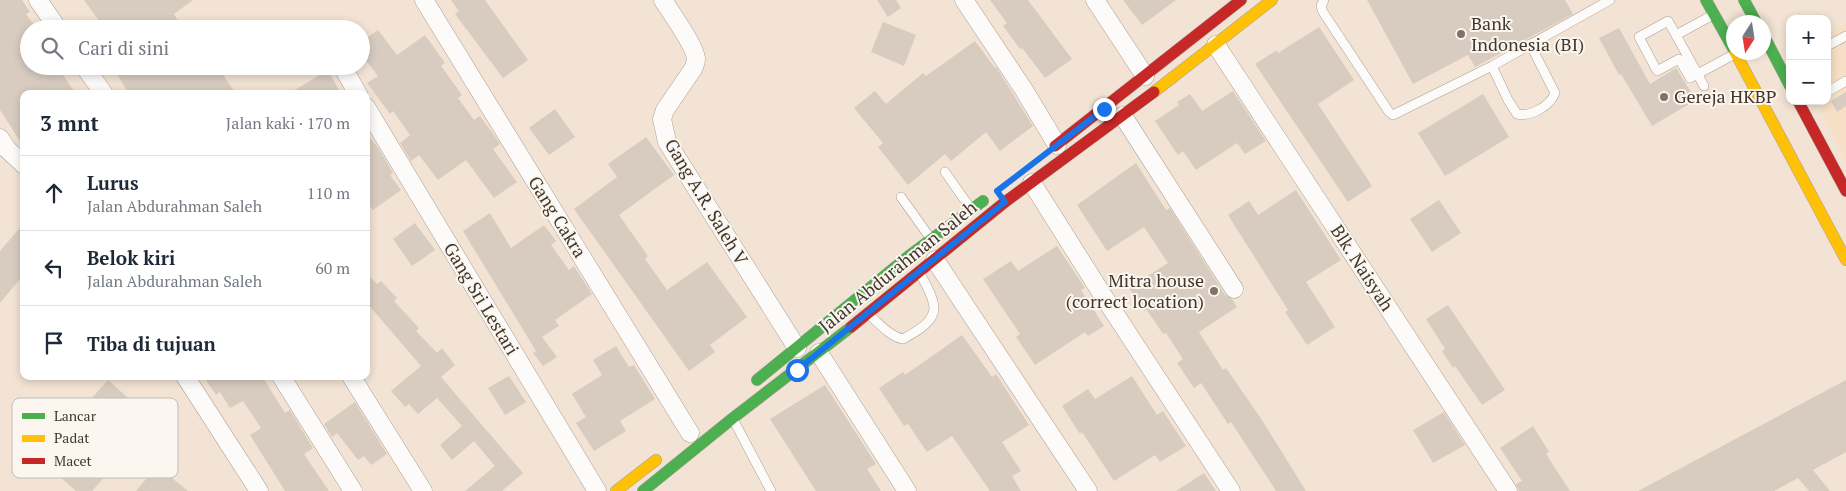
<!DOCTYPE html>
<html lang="id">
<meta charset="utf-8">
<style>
:root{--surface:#fff;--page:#f2f2f3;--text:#1f2937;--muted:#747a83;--line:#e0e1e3}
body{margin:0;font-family:"PT Serif",serif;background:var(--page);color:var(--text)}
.controls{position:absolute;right:15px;top:15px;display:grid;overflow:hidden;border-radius:10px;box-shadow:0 2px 8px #0003}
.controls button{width:45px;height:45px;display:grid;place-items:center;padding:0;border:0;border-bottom:1px solid var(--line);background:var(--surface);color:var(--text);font:25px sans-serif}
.compass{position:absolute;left:1726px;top:15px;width:45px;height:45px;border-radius:50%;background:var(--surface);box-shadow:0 2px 8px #0003;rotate:192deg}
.stop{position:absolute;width:15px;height:15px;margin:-11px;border:4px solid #1a73e8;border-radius:50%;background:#fff}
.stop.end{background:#1a73e8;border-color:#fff;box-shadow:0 1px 5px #0008}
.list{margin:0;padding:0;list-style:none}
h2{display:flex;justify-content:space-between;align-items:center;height:65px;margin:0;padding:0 20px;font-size:21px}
h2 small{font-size:16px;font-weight:400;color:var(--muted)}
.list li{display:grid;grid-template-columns:32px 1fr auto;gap:15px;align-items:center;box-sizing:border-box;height:75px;padding:0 20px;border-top:1px solid var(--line)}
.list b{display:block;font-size:19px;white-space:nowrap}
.list p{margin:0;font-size:16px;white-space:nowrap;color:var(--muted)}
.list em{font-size:16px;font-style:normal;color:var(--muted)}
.icon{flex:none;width:28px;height:28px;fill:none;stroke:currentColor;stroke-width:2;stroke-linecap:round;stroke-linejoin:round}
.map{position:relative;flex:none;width:1846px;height:491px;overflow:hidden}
.search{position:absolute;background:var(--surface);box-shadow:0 2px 8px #0003;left:20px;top:20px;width:350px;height:55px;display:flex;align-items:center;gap:12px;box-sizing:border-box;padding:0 18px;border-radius:28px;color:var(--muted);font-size:19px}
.panel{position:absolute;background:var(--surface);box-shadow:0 2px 8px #0003;left:20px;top:90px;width:350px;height:290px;border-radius:10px}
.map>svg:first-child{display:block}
.built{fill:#f6dfc5}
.building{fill:#d8ccc0}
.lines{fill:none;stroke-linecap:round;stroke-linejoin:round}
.lane-casing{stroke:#aba095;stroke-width:10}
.street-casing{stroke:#aba095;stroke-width:19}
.fast-casing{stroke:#aba095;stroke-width:12}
.slow-casing{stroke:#aba095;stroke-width:12}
.jam-casing{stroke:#aba095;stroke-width:12}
.lane{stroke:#fdfbf9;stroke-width:9}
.street{stroke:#fdfbf9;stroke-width:18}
.fast{stroke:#4caf50;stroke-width:11}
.slow{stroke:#ffc107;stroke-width:11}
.jam{stroke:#c62828;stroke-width:11}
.route{stroke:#1a73e8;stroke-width:6}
.poi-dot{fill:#807367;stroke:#fbf6f0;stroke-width:2}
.labels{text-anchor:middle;stroke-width:4;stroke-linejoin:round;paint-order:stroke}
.poi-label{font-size:18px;fill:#42372c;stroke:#fbf6f0;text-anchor:start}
.street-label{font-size:18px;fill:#42372c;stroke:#fbf6f0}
.key{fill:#fbf6f0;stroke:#c4bdb5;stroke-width:1}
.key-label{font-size:14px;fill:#42372c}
</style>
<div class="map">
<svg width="1846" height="491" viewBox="0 0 1846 491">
<rect width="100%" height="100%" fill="#f2e3d4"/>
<!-- built -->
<path class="built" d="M1846 24V162L1816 101H1827V34Z"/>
<!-- building -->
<path class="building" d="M0 0H22L30 12 26 14 37 29H29V38L20 44 29 57V66H57L76 94H24V147L0 110Z
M84 0H193L174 14 183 29H105Z
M451 0H485L528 60 503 78 455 14 459 11Z
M877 0H896L901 8 888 17Z
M990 0H1028L1072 59 1045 78 1022 48 1020 49 1003 26 1007 23Z
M1123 0H1176L1142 25Z
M1367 0H1565L1573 14 1475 67 1468 55 1413 84Z
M883 22 916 35 904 66 871 52Z
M1319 27 1354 80 1318 104 1372 186 1348 202 1255 64 1277 50 1278 53Z
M1619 28 1650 84 1676 68 1696 100 1652 126 1621 74 1619 75 1599 38Z
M378 30 397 55 425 35 445 63 441 66 462 95 458 98 474 120 480 116 499 142 500 144 493 149 517 182 494 198 466 160 438 180 419 155 411 161 400 143 410 135 393 111 390 114 367 83 378 76 361 54V42Z
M975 41 995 68 996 67 1033 126 1000 151 986 132 951 161 945 154 908 185 878 147 883 143 854 108 875 91 886 104 923 73 926 76Z
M112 66H226L224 76 236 94H213L200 90 194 94H129Z
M328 70 341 94H288Z
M1233 91 1266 141 1245 154 1237 143 1196 170 1183 151 1178 155 1155 121 1179 105 1177 102 1190 94 1202 111Z
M1846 92V106L1837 112 1831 101Z
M1483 94 1509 137 1445 176 1418 133Z
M555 109 575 137 549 155 529 128Z
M366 133 379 149 393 173 390 175 401 190 373 210 366 201Z
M646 137 674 175 619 215 648 256 645 259 667 290 707 262 747 317 710 345 715 352 689 371 574 209 617 177 608 164Z
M1136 163 1166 210 1170 208 1225 295 1232 299 1237 307 1199 332 1223 370 1226 368 1262 420 1306 491H1276L1231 422 1228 424 1201 383 1194 388 1177 363 1183 359 1166 333 1163 334 1147 310 1144 311 1129 288 1168 263 1144 227 1107 251 1077 205Z
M1296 190 1341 260 1306 282 1335 327 1307 345 1285 312 1288 310 1228 215 1249 201 1258 215Z
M1439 200 1461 233 1432 252 1410 219Z
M490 213 511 248 544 225 556 241 551 245 569 270 574 266 592 294 555 320 559 326 542 337 557 357 543 366 533 353 536 351 463 231Z
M24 223V274L0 303V251Z
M415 223 435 250 412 266 393 239Z
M1057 246 1085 288 1081 290 1104 326 1088 336 1085 332 1035 365 1016 337 1020 334 983 279 1011 261 1018 271Z
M366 273 377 284 381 281 397 298 394 301 419 328 416 331 437 353 442 348 455 365 441 377 523 473 502 491H465L495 466 474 441 452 460 440 445 462 426 437 398 418 414 409 404 405 407 391 391 421 366 366 302Z
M1448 305 1505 390 1482 405 1455 366 1453 368 1442 351 1445 349 1426 319Z
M962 335 992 377 996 374 1029 425 1002 442 1021 471 1012 476 1021 491H990L952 436 927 452 908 424 904 426 879 388 903 372 905 375Z
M616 346 629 367 634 365 655 399 620 421 626 431 594 451 576 423 586 417 572 394 602 375 593 360Z
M203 376H262L285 413 290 410 313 448 304 454 329 491H285L250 435 261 428 243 401 230 408 220 392 216 395Z
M509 376 526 402 505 415 488 388Z
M1132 376 1157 415 1163 411 1186 446 1160 462 1155 455 1114 481 1082 432 1080 434 1062 406 1088 389 1095 399Z
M108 380 154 421 92 491H76L38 458Z
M1846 380V452L1813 470 1830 491H1809L1798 478 1774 491H1638Z
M825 385 876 464 867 469 881 491H816L770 419Z
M355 402 387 454 371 465 364 456 358 460 337 433 332 437 324 424Z
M1444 412 1465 445 1433 463 1413 430Z
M1533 426 1549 452 1546 454 1570 491H1519L1516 484 1522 481 1500 448Z
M157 466 188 491H136Z
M1204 473 1216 491H1176Z"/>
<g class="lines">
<!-- lane casing -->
<g class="lane-casing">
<path id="lane" d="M1324 0 1321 6 1323 12 1389 112 1393 115 1492 66 1610 0
M1676 35 1711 16
M1827 46 1846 36
M1492 66 1508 100 1517 114C1531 117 1550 106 1555 93L1530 44
M1704 86C1692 64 1680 42 1668 21L1639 37 1657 71 1679 59 1690 78 1733 55
M1827 92 1846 81
M945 172 971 209
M901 197 931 239
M868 314C879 323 889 336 903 339 916 332 939 320 933 302 931 292 924 282 920 273
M733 419 771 491"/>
</g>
<!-- street casing -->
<g class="street-casing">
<path id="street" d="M38 0 58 29
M424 0 690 433
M663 0C671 13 694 44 696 58 696 62 695 65 693 69L665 110 662 119 667 142 797 348
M964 0 1024 90 1057 145
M1095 0 1145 76
M1216 45 1508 491
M84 66 104 94
M342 66 358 94
M366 107 597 491
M1123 116 1234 289
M0 138 7 149 24 165
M1032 183 1102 294 1231 491
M935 260 1088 491
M819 353 907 491
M185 376 259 491
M281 376 353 491
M351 376 423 491"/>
</g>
<!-- fast casing -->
<g class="fast-casing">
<path id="fast" d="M1706 0 1734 50
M1744 0 1756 22
M1764 36 1790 86
M757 380 910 255 983 201
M643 491 733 418 851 327"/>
</g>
<!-- slow casing -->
<g class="slow-casing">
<path id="slow" d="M1735 52 1846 260
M1154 92 1272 0
M616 491 656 460"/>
</g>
<!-- jam casing -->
<g class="jam-casing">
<path id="jam" d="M1798 101 1846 191
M1055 146 1241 0
M851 327 1005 202 1154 92"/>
</g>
<!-- lane -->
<use href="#lane" class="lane"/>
<!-- street -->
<use href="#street" class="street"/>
<!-- fast -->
<use href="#fast" class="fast"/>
<!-- slow -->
<use href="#slow" class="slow"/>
<!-- jam -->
<use href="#jam" class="jam"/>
</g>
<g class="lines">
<!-- route -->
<path class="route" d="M797 370 1005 202 997 191 1104 109"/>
</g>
<!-- markers -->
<g class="poi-dot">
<circle cx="1461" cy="34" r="5"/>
<circle cx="1664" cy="97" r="5"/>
<circle cx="1214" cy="291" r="5"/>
</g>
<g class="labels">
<!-- poi labels -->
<g class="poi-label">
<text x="1471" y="30">Bank<tspan x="1471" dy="21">Indonesia (BI)</tspan></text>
<text x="1674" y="103">Gereja HKBP</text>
<text x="1204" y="287" text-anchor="end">Mitra house<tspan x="1204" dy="21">(correct location)</tspan></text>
</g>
<!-- street labels -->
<g class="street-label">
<text transform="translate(706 202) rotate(59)" y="6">Gang A.R. Saleh V</text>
<text transform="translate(557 217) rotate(58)" y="6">Gang Cakra</text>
<text transform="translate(898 267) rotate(-39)" y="6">Jalan Abdurahman Saleh</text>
<text transform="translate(1362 268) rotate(57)" y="6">Blk. Naisyah</text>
<text transform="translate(481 299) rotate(59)" y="6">Gang Sri Lestari</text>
</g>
</g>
<!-- legend -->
<rect x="12" y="398" width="166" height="80" rx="8" class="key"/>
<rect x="22" y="413" width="23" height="6" fill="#4caf50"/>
<rect x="22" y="435" width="23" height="7" fill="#ffc107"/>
<rect x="22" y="458" width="23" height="6" fill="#c62828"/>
<g class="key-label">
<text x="54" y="421">Lancar</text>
<text x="54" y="443">Padat</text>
<text x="54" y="466">Macet</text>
</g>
</svg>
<div class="controls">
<button>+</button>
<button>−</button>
</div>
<svg class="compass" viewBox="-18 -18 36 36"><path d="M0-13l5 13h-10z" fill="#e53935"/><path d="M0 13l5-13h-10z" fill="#747a83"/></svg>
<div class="stop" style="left:797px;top:370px"></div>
<div class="stop end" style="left:1104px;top:109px"></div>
<div class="search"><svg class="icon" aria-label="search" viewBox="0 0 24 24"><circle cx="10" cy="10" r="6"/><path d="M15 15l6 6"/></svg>Cari di sini</div>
<section class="panel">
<h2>3 mnt<small>Jalan kaki · 170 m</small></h2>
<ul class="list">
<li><svg class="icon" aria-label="ahead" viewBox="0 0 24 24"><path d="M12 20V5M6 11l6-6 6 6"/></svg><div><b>Lurus</b><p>Jalan Abdurahman Saleh</p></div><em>110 m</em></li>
<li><svg class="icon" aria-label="left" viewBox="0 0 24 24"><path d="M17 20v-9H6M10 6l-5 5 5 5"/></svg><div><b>Belok kiri</b><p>Jalan Abdurahman Saleh</p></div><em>60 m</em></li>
<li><svg class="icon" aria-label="arrive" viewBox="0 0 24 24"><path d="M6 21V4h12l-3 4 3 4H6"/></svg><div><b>Tiba di tujuan</b></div></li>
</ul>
</section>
</div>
